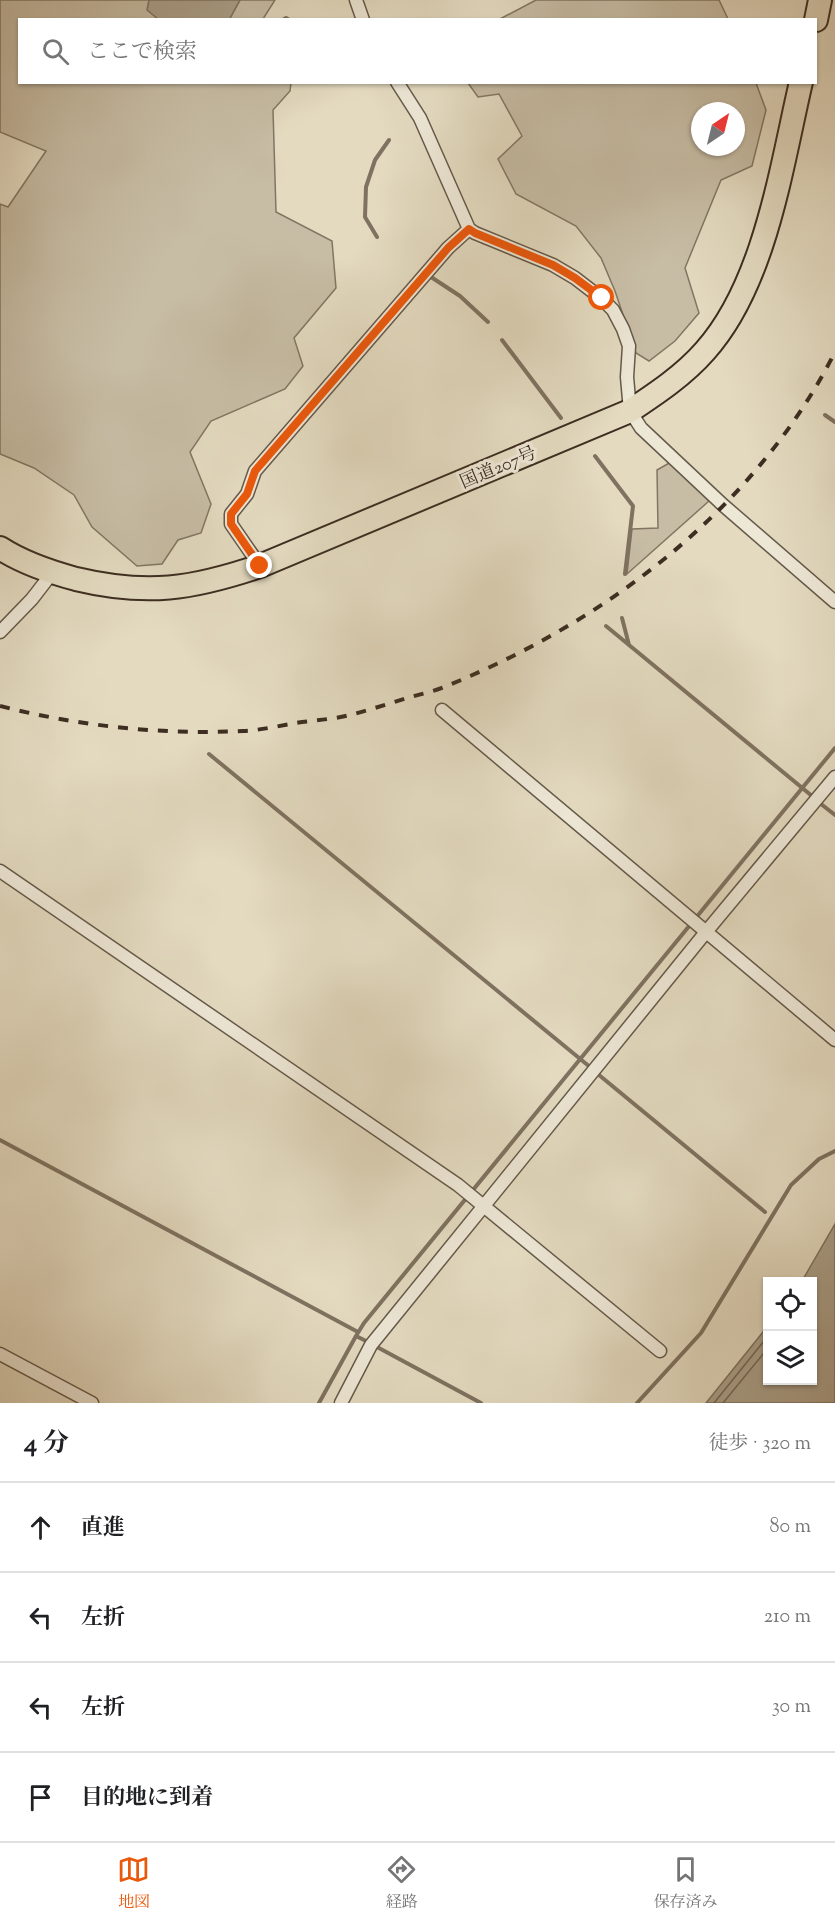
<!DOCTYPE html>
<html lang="ja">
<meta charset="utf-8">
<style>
:root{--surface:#fff;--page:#f2f2f2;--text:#202124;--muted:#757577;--line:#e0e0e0;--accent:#ea580c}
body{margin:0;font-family:"Sorts Mill Goudy","Noto Serif JP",serif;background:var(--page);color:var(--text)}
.controls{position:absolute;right:18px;bottom:18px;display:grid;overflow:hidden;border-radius:0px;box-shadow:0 2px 4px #0004}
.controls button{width:54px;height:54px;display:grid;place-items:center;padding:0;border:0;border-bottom:2px solid var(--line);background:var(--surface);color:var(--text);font:30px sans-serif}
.compass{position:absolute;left:691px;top:102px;width:54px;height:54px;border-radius:50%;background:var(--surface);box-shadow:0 2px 4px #0004;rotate:35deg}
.stop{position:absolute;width:18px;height:18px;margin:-14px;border:4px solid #ea580c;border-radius:50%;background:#fff}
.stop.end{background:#ea580c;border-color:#fff;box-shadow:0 2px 6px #0008}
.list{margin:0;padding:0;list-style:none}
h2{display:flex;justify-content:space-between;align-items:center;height:78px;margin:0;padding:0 24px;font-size:26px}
h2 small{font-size:20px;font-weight:400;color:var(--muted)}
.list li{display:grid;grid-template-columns:39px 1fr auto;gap:18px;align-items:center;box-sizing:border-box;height:90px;padding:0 24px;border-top:2px solid var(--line)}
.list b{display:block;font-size:22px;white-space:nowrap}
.list em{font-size:20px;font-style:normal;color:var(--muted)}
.icon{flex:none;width:33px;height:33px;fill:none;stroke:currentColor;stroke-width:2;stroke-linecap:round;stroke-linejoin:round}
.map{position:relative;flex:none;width:835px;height:1403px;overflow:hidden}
.search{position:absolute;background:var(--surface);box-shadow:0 2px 4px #0004;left:18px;right:18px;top:18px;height:66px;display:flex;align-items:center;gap:15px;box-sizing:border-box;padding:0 21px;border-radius:0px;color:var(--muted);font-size:22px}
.sheet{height:438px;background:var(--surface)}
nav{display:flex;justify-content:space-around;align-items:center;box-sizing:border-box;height:84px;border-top:2px solid var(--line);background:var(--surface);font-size:16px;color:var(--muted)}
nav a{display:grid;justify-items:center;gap:3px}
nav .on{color:var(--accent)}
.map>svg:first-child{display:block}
.green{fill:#c7bda5;stroke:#827663;stroke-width:1.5;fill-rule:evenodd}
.water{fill:#aba08a;stroke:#7f7260;stroke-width:1.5}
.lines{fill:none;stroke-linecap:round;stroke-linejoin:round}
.shore{stroke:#746756;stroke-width:1.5}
.stream{stroke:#7f7260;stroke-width:4}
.street-casing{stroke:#665949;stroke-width:15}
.highway-casing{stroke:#3d2e21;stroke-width:26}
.street{stroke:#ede7d6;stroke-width:12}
.highway{stroke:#e3dac0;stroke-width:22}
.rail{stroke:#3d2e21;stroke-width:4;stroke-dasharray:10 10;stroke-linecap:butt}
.route{stroke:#ea580c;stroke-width:8}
.labels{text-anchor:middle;stroke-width:6;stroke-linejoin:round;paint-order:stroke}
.street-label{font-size:18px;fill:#3d2e21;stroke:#ede7d6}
</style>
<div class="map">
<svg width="835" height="1403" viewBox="0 0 835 1403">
<rect width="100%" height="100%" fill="#e3dac0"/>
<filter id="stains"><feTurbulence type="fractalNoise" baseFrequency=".00333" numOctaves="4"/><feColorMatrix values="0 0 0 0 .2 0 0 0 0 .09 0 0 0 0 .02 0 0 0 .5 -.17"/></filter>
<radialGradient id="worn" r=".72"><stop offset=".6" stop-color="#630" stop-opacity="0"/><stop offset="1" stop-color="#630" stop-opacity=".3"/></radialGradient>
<!-- green -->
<path class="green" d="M0 0H149L148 10 158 19 20 20V82L291 83 290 91 273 110 276 212 332 241 336 288 294 338 303 366 285 389 211 421 190 452 211 504 201 533 178 540 162 564 137 566 92 527 74 495 34 468 0 454V204L8 207 46 151 0 132Z
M240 0H275L263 19 229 20Z
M536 0H719L728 19H500Z
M468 83H756L766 110 752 166 721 180 685 268 699 313 675 341 649 361 636 353 615 291 601 258 576 226 516 194 498 159 522 136 499 94 478 97ZM700 111H736V147H700Z
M671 462 709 501 627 574 632 529 658 528 657 470Z"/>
<!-- water -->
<path class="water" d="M149 0H240L229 20 158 19 147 10Z
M835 1224V1403H706L767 1327 768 1380H812V1282L802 1281Z"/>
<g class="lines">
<!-- shore -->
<path class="shore" d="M714 1403 768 1336
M723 1403 768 1348"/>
<!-- stream -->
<path class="stream" d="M283 20 286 18 289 20
M377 237 365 217 366 187 375 160 389 140
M431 277 460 296 488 322
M502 340 561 418
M825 415 835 422
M595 456 633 506 625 574
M622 618 629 645
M606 626 812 796
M209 754 590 1067
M821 804 835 815
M599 1075 765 1212
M0 1140 358 1332
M356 1336 366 1341
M377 1347 481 1403
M319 1403 356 1336 364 1323 835 748
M637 1403 701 1333 791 1185 819 1159 835 1151"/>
<!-- street casing -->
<g class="street-casing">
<path id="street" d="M356 0 363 20
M397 82 420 118 469 229 475 233 553 265 575 278 601 298 613 310 623 329 629 346 627 377 630 411 641 428 723 505 835 602
M260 566 231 524V514L247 494 255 471 448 248 469 229
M0 632 32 599 52 573
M442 710 835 1040
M0 871 458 1185 660 1351
M0 1354 92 1403
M341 1403 371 1345 706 932 835 777"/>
</g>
<!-- highway casing -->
<g class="highway-casing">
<path id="highway" d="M816 20 820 0
M0 548C23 563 50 572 76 579 147 596 192 589 260 566L630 411C657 393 684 375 705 351 765 284 781 168 801 82"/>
</g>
<!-- street -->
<use href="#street" class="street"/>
<!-- highway -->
<use href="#highway" class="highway"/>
<!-- rail -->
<path class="rail" d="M0 706C79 726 161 735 243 731 263 730 283 725 302 722 318 720 334 719 350 715 369 710 388 704 407 698 421 694 436 691 449 685 608 620 756 508 835 352"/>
</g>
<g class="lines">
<!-- route -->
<path class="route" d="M260 566 231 524V514L247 494 255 471 448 248 469 229 475 233 553 265 575 278 602 298"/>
</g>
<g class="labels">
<!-- street labels -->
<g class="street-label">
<text transform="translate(498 467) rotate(-23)" y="6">国道207号</text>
</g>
</g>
<rect width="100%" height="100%" filter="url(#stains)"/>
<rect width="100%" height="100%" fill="url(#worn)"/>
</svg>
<div class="controls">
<button><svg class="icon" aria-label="locate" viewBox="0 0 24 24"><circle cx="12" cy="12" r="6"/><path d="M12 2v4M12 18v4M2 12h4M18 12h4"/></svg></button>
<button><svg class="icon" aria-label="layers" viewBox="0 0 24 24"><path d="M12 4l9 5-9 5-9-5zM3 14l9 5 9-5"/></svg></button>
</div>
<svg class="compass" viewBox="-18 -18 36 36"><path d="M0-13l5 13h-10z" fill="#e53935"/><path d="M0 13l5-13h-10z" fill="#757577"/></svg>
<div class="stop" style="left:602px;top:298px"></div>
<div class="stop end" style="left:260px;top:566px"></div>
<div class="search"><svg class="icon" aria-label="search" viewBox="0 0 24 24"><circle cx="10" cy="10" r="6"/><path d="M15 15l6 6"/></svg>ここで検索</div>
</div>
<section class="sheet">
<h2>4 分<small>徒歩 · 320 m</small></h2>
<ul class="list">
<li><svg class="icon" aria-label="ahead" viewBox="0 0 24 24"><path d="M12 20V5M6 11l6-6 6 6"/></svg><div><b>直進</b></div><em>80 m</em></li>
<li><svg class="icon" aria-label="left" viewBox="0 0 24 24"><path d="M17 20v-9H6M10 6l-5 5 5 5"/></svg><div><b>左折</b></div><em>210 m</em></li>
<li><svg class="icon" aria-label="left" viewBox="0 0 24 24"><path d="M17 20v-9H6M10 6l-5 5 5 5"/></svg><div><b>左折</b></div><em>30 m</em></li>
<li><svg class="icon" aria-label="arrive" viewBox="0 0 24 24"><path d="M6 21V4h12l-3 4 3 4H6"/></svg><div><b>目的地に到着</b></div></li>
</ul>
</section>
<nav>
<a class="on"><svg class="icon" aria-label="map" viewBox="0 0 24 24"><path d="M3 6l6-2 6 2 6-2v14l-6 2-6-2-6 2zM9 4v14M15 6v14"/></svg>地図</a>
<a><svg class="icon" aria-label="directions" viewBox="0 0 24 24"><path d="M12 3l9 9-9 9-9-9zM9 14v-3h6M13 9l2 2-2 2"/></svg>経路</a>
<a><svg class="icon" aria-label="saved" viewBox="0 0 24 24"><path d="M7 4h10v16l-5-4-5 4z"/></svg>保存済み</a>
</nav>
